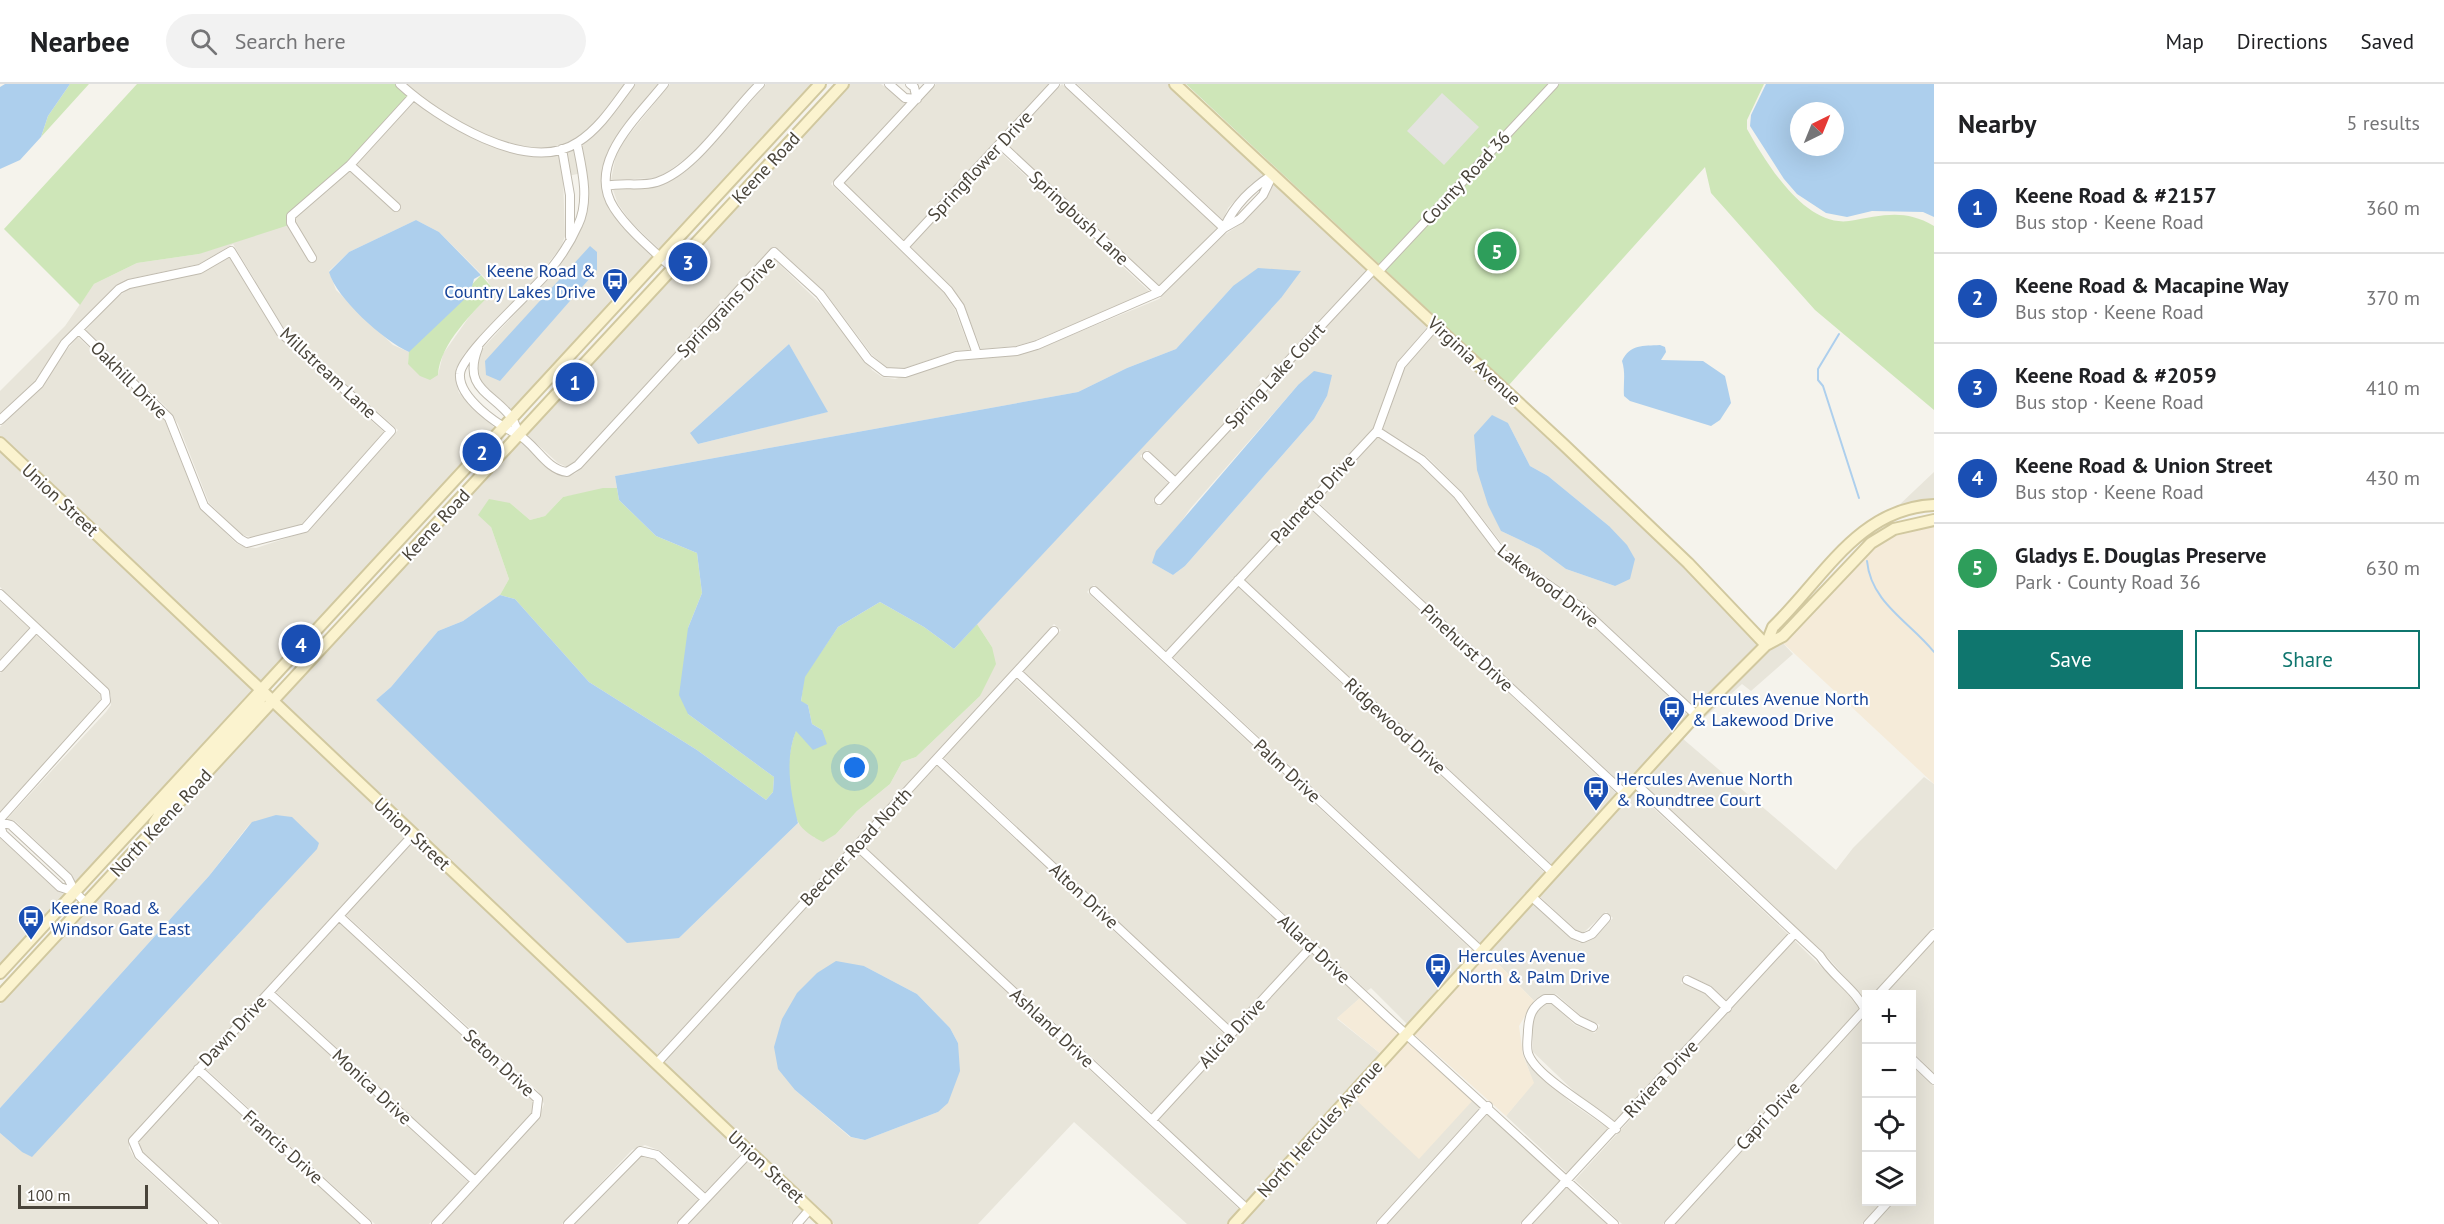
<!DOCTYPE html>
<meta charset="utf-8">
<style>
:root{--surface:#fff;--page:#f2f2f2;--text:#202124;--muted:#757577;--line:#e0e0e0;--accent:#0f766e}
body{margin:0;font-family:"PT Sans",sans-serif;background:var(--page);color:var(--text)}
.controls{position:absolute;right:18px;bottom:18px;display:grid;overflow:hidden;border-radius:0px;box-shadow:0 6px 24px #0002}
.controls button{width:54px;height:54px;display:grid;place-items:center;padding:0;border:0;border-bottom:2px solid var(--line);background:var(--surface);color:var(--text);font:30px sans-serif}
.compass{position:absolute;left:1790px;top:18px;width:54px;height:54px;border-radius:50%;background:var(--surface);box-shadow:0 6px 24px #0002;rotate:43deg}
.scale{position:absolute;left:18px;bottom:15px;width:130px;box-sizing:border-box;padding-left:6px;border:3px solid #49443a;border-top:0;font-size:16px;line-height:21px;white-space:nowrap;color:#49443a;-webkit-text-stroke:4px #fff;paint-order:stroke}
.you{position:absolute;left:855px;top:684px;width:21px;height:21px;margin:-15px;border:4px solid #fff;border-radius:50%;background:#1a73e8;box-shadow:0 0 0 9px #1a73e833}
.badge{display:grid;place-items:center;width:39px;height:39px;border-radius:50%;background:var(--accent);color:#fff;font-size:20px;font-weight:700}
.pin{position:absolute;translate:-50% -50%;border:3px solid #fff;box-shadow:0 2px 6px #0006}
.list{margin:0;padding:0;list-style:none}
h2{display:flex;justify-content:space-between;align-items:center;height:78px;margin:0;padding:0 24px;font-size:26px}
h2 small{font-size:20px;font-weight:400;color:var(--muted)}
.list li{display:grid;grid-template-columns:39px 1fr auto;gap:18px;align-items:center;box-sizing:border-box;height:90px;padding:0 24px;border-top:2px solid var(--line)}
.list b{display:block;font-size:22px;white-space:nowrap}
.list p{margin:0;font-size:20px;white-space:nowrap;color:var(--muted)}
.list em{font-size:20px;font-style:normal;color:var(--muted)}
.actions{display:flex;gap:12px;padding:18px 24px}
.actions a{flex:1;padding:14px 0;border:2px solid var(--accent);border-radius:0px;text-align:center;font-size:21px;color:var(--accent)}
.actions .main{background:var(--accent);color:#fff}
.icon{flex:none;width:33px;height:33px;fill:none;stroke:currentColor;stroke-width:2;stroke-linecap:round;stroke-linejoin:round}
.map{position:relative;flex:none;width:1934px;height:1140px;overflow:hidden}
header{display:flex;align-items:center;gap:36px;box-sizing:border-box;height:84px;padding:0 30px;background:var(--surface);border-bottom:2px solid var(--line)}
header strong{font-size:28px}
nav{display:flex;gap:33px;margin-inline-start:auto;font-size:21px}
.search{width:420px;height:54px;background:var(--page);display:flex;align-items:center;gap:15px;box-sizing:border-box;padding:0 21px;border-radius:33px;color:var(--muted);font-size:22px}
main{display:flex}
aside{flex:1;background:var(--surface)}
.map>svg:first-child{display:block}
.residential{fill:#e8e5da;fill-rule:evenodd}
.commercial{fill:#f5ebd9}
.green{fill:#cee6b8}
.parking{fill:#e4e3e0}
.water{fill:#adcfed;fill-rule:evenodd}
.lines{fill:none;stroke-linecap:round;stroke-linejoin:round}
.stream{stroke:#adcfed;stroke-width:2}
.street-casing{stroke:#c0bbaf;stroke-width:10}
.secondary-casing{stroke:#d1c89f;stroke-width:14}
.street{stroke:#fff;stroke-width:8}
.secondary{stroke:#fbf3cf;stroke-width:10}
.labels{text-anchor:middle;stroke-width:4.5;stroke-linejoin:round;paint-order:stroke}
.street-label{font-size:18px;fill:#49443a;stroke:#fff}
.transit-label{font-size:18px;fill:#164399;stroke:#fff;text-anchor:start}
</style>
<header>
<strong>Nearbee</strong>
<div class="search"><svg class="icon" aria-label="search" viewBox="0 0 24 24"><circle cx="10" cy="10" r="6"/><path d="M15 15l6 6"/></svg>Search here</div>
<nav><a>Map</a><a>Directions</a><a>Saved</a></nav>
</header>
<main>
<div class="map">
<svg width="1934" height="1140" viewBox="0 0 1934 1140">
<rect width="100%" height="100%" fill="#f5f3ec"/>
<!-- residential -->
<path class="residential" d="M395 0H658L607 68 601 99 609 126 654 173 512 327 481 297 478 286 479 273 482 265 552 190 583 142 588 116 587 88 563 93 565 152 561 163 531 201 464 270 456 285V300L459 309 496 345 261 599 0 352V343L42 302 62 271 78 253 165 337 200 424 236 459 245 463 256 464 308 447 398 346 285 246 233 160 199 180 129 195 116 201 61 257 36 297 0 330V307L65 242 94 200 137 179 199 170 407 13ZM416 136 439 148 487 196 493 206 469 233 443 270 438 291 408 280 409 268 393 261 336 206 329 187 349 168Z
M670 0H753L693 69 666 89 655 94 611 96 616 71 624 57Z
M766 0H813L660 166 631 138 618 120 613 106 657 103 670 97 699 75Z
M849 0H881L906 19 831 100 944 209 955 226 970 266 955 267 905 284H887L872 271 824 207 778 165H771L575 377 567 383 558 379 526 350Z
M936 0H1049L904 156 844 99Z
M1062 0 1217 144 1159 202 1006 60Z
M1077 0H1168L1265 90 1251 100 1228 124 1223 136Z
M999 67 1150 208 1036 256 1016 262 981 265 964 221 952 203 910 162Z
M1274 98 1368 185 1175 392 1147 366 1140 372 1168 399 1153 417 1159 422 1374 191 1429 241 1396 280 1373 345 1166 567 1094 501 1087 508 1474 868 1408 941 1371 904 1367 907 1023 587 1061 546 1054 540 657 972 280 617 519 357 559 391 566 393 576 389 774 175 832 231 872 286 882 293 895 295 956 277 1017 271 1038 265 1159 215 1224 151 1244 138 1266 114ZM1233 202 1281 214 977 540 992 563 980 612 916 673 902 678 890 700 857 727 836 750 815 754 798 739 679 854 376 616 391 603 438 547 463 537 500 511 509 495 491 443 510 419 530 436 545 432 563 413 617 404 615 392 1078 308 1127 284 1176 265ZM789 260 827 328 698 360 691 348ZM1298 301 1327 312 1314 335 1185 482 1173 491 1152 479 1190 425Z
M229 173 278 253 384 348 302 440 255 454 242 451 209 419 178 340 166 323 86 246 113 216 130 204 201 189Z
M1435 248 1684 483 1759 561 1696 624 1582 518 1506 465 1462 408 1426 372 1383 345 1405 283ZM1508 339 1530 382 1548 392 1609 442 1615 502 1566 485 1539 465 1501 447Z
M1377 353 1419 380 1455 415 1499 472 1576 526 1689 632 1624 702 1317 417Z
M0 366 254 607 76 800 72 791 15 737 7 735 106 628 111 621V612L108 605 0 503Z
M1934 388V416L1897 423Z
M1310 425 1617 710 1552 781 1245 496Z
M1238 503 1545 789 1481 860 1173 573Z
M0 517 29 544 0 576Z
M36 551 100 611 101 617 0 729V589Z
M1782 558 1793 570 1751 607 1742 600 1682 654 1836 786 1853 764 1924 693 1934 700V843L1873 910H1866V917L1823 868 1640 698 1699 634 1767 567Z
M1016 595 1305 863 1231 943 944 674Z
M273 625 406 752 129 1055V1064L135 1075 206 1140H0V1049L22 1068 251 738 209 792 0 1024V920Z
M937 682 1224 950 1152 1029 863 761Z
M1633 705 1788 850 1727 917 1711 902 1685 890 1681 899 1705 910 1720 924 1616 1038 1577 1010 1533 968V936L1536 929 1546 919H1551L1575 941 1595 949 1600 941 1581 932 1556 910H1545L1534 917 1487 868 1531 818 1570 854 1580 859 1595 853 1613 834 1606 828 1583 849 1576 846 1538 811Z
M0 754 57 807 66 811 0 882Z
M413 758 743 1068 705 1108 661 1067 645 1061 632 1066 562 1140H441L539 1033 544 1020 538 1007 346 831Z
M857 769 1240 1126 1228 1140H1187L1074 1038 978 1140H834L663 979ZM864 882 917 910 950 944 958 959 938 1028 865 1056 850 1053 795 1006Z
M339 838 534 1018 532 1028 475 1091 276 908Z
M1794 856 1856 917 1859 925 1663 1140H1622L1575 1096Z
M1934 856V989L1912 968V910H1885Z
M1312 869 1360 914 1337 935 1381 970 1247 1119 1158 1036Z
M269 915 468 1098 429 1140H375L205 984Z
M1864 934 1866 940V1118H1882L1862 1140H1675Z
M1525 975 1570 1018 1609 1045 1568 1090 1506 1032 1533 999Z
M1912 982 1934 1002V1140H1874L1894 1118H1912Z
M198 992 360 1140H222L142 1068 138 1061 140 1055Z
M1354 1014 1473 1016 1481 1023 1375 1140H1240Z
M1488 1029 1561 1096 1520 1140H1387Z
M641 1071 654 1075 698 1116 676 1140H574Z
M750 1075 804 1126 790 1140H688Z
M1567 1103 1607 1140H1532Z"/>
<!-- commercial -->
<path class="commercial" d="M1934 440V700L1782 558 1874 463 1895 449Z
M1487 868 1534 917 1519 942 1523 971 1534 999 1506 1032 1413 949Z
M1360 914 1399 950 1381 970 1337 934Z
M1406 956 1473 1016 1419 1075 1354 1014Z"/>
<!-- green -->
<path class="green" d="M70 0H89L41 53 48 32Z
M137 0H395L408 13 289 141 199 170 137 179 94 200 80 221 4 145Z
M1186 0H1764L1747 36V45C1765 77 1804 143 1849 137 1882 132 1903 124 1934 142V326L1815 226 1711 109 1705 83 1509 301Z
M481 191 494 206C473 229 440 259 438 291L430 296 420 292 408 280 409 266Z
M603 404H617L619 416 656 452 697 469 702 509 688 544V630L774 693 773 708 766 716 697 666 589 598 515 515 500 511 509 495 491 443 478 431 489 415 510 419 530 436 545 432 563 413Z
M880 518 924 543 954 565 977 540 992 563 996 580 980 612 916 673 902 678 890 700 857 727 836 750 823 758C814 754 802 746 798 738 785 712 786 672 796 646H822L812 640 808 621 801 618 804 593 838 543Z"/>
<!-- parking -->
<path class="parking" d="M1442 9 1479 43 1444 81 1407 47Z"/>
<!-- water -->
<path class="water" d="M5 0H70L48 32 41 53 20 76 0 85V3Z
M1766 0H1934V133L1923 128 1872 127 1847 133 1826 129 1797 110 1784 95 1750 42 1751 31ZM1799 27H1835V63H1799Z
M416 136 439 148 481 191 474 195 470 210 409 268C384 257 336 214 329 188L349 168Z
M590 162 597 168V186L500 297 486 291 485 277Z
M1258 184 1301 187 1281 214 1231 269 954 565 924 543 880 518 838 543 805 593 801 617 808 621 812 640 822 646 827 660 813 666 796 647C784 676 791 710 798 739L679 854 627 859 376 616 391 603 438 547 463 537 500 511 515 515 589 598 697 666 766 716 773 708 774 693 688 630 679 611 688 544 702 509 697 469 656 452 619 416 615 392 1078 308 1127 284 1176 265 1233 202Z
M789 260 828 328 698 360 690 349Z
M1660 261 1665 263 1666 268 1661 276 1703 277 1725 292 1731 319 1720 336 1711 342 1630 317 1624 312C1623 299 1626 290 1622 277 1630 260 1643 262 1660 261Z
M1314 287 1332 291 1327 312 1314 335 1185 482 1173 491 1152 479 1156 467 1298 301Z
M1492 331 1508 339 1530 382 1548 392 1609 442 1627 461 1635 475 1630 495 1615 502 1566 485 1539 465 1501 447 1488 421 1477 386 1474 351Z
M276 731 292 733 319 759 317 765 32 1073 22 1068 0 1049V1024L209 792 252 738Z
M836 877 864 882 917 910 950 944 958 959 960 987 948 1019 938 1028 865 1056 851 1053 795 1006 778 985 774 963 782 935 797 909 817 889Z"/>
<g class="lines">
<!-- stream -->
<path class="stream" d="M1839 250 1818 285V296L1823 302 1859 414
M1867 477C1871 519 1910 538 1934 568"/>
<!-- street casing -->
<g class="street-casing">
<path id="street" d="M400 0C437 34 528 92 578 58 600 44 615 20 630 0
M664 0C638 33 585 79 614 124 629 147 653 166 673 185
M889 0 905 14 917 15 914 3 910 0
M930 0 838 99 948 206 960 223 977 270
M1069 0 1224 144
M577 60C582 85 590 116 578 141 571 157 560 174 549 187 533 207 461 270 460 290 458 314 498 341 517 350 535 359 546 386 567 388L578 381 774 168 820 210 868 275 885 288 905 289 956 272 1017 267 1037 261 1159 208 1224 144 1240 135 1263 111 1273 90
M1000 60 1159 208
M562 65 570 111V153
M350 81 396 123
M606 102C623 98 641 103 657 98 695 86 731 28 760 0
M1224 144C1235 120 1251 105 1272 91
M904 163 1055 0
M312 174 291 139V132L350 81 413 12
M1378 188 1554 0
M478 264C462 305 492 308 511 333 515 338 517 345 519 351
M0 336 39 300 65 259 119 205 129 200 200 185 231 167 281 249 391 347 305 444 247 459 240 455 204 422 169 334 79 246
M1377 347 1422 376 1458 411 1502 469 1579 522 1696 631
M1147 372 1175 398
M1159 416 1374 185
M1310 418 1624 709
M1238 496 1552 788
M1094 507 1481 867
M0 510 105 608 106 617 0 735
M1166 574 1377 347 1401 281 1436 241
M0 583 36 544
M1017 588 1385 931 1614 1140
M937 675 1231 949
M1634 698 1820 872C1833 893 1856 905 1866 928
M0 738 11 741 68 794 75 808
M0 742 3 750 60 803 75 808 86 819
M857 762 1247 1125
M1531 812 1573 850 1583 854 1592 850 1606 834
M339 832 538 1015 536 1031 436 1140
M1687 896 1708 906 1727 924
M269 909 475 1097
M1879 910 1934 850
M1593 943 1578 936 1553 915H1545C1532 923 1529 931 1528 946 1528 953 1526 962 1528 969 1535 993 1597 1026 1616 1045
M1912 975 1934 996
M657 979 1054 547
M198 985 367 1140
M1152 1036 1312 862
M214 1140 139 1071 133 1057 413 751
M568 1140 640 1067 657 1071 705 1115
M682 1140 750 1068
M797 1140 810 1125
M1381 1140 1488 1022
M1526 1140 1795 849
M1669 1140 1866 924
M1868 1140 1888 1118"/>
</g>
<!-- secondary casing -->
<g class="secondary-casing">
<path id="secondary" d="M1175 0 1563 360 1688 479 1766 561
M0 359 826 1140
M1766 561 1773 543C1822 496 1858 424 1934 421
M154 739 161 728 255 627 261 614V606
M0 889 820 0
M0 912 843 0
M1234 1140 1696 631 1766 561 1783 552 1871 459 1894 445 1934 436"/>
</g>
<!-- street -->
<use href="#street" class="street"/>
<!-- secondary -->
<use href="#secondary" class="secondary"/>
</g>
<!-- icons -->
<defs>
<g id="bus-pin" transform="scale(1.35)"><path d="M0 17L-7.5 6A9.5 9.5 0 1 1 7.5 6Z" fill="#1a4fb4" stroke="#fff"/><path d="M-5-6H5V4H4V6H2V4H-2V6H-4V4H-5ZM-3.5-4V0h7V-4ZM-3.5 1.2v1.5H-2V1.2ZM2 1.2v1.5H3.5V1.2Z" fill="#fff"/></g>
</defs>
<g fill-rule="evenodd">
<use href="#bus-pin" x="615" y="197"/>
<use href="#bus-pin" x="1672" y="625"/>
<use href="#bus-pin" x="1596" y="705"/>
<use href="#bus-pin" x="31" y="834"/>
<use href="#bus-pin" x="1438" y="882"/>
</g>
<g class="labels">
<!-- street labels -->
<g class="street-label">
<text transform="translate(980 82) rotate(-47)" y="6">Springflower Drive</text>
<text transform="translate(766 84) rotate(-47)" y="6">Keene Road</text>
<text transform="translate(1466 94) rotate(-47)" y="6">County Road 36</text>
<text transform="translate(1079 134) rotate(43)" y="6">Springbush Lane</text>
<text transform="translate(726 223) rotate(-46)" y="6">Springrains Drive</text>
<text transform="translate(1474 277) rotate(43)" y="6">Virginia Avenue</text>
<text transform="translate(328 289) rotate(43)" y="6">Millstream Lane</text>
<text transform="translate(1275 292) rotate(-47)" y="6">Spring Lake Court</text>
<text transform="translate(129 296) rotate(45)" y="6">Oakhill Drive</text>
<text transform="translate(1313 415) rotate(-47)" y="6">Palmetto Drive</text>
<text transform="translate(60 416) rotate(43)" y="6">Union Street</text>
<text transform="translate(436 441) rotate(-47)" y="6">Keene Road</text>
<text transform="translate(1548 502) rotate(38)" y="6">Lakewood Drive</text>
<text transform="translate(1467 564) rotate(43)" y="6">Pinehurst Drive</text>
<text transform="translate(1395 642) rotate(43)" y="6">Ridgewood Drive</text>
<text transform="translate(1287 687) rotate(43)" y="6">Palm Drive</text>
<text transform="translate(161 739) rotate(-47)" y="6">North Keene Road</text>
<text transform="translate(412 750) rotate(43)" y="6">Union Street</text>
<text transform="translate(856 763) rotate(-47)" y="6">Beecher Road North</text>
<text transform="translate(1084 812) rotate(43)" y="6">Alton Drive</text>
<text transform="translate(1314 865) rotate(43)" y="6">Allard Drive</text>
<text transform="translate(1052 944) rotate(43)" y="6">Ashland Drive</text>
<text transform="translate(233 947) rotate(-47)" y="6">Dawn Drive</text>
<text transform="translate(1232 949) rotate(-47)" y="6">Alicia Drive</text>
<text transform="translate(499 979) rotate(43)" y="6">Seton Drive</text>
<text transform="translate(1661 995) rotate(-47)" y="6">Riviera Drive</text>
<text transform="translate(372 1003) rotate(43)" y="6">Monica Drive</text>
<text transform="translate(1768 1032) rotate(-48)" y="6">Capri Drive</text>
<text transform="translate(1320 1045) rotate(-48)" y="6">North Hercules Avenue</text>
<text transform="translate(283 1063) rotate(42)" y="6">Francis Drive</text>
<text transform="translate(766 1083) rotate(43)" y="6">Union Street</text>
</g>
<!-- transit labels -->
<g class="transit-label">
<text x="596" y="193" text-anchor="end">Keene Road &amp;<tspan x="596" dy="21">Country Lakes Drive</tspan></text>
<text x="1692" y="621">Hercules Avenue North<tspan x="1692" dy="21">&amp; Lakewood Drive</tspan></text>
<text x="1616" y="701">Hercules Avenue North<tspan x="1616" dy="21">&amp; Roundtree Court</tspan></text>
<text x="51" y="830">Keene Road &amp;<tspan x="51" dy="21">Windsor Gate East</tspan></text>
<text x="1458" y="878">Hercules Avenue<tspan x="1458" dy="21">North &amp; Palm Drive</tspan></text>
</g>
</g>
</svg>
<div class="controls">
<button>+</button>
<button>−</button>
<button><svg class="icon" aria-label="locate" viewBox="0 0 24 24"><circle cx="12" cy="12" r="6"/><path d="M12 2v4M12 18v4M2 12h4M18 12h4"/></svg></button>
<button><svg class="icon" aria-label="layers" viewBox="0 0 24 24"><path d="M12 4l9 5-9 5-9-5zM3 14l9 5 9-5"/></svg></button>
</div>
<svg class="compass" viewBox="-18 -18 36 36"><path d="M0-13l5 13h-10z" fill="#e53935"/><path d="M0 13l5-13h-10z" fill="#757577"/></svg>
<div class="scale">100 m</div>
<div class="you"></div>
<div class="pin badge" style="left:575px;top:298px;background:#1a4fb4">1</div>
<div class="pin badge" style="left:482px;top:368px;background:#1a4fb4">2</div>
<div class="pin badge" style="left:688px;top:178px;background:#1a4fb4">3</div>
<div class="pin badge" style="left:301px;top:560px;background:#1a4fb4">4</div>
<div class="pin badge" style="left:1497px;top:167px;background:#2e9e5b">5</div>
</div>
<aside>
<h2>Nearby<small>5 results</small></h2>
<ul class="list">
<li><span class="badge" style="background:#1a4fb4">1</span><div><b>Keene Road &amp; #2157</b><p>Bus stop · Keene Road</p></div><em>360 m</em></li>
<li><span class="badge" style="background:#1a4fb4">2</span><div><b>Keene Road &amp; Macapine Way</b><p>Bus stop · Keene Road</p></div><em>370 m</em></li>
<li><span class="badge" style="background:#1a4fb4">3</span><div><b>Keene Road &amp; #2059</b><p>Bus stop · Keene Road</p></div><em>410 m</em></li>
<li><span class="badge" style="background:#1a4fb4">4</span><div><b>Keene Road &amp; Union Street</b><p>Bus stop · Keene Road</p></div><em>430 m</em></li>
<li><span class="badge" style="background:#2e9e5b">5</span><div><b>Gladys E. Douglas Preserve</b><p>Park · County Road 36</p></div><em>630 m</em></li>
</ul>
<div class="actions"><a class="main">Save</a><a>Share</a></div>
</aside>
</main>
